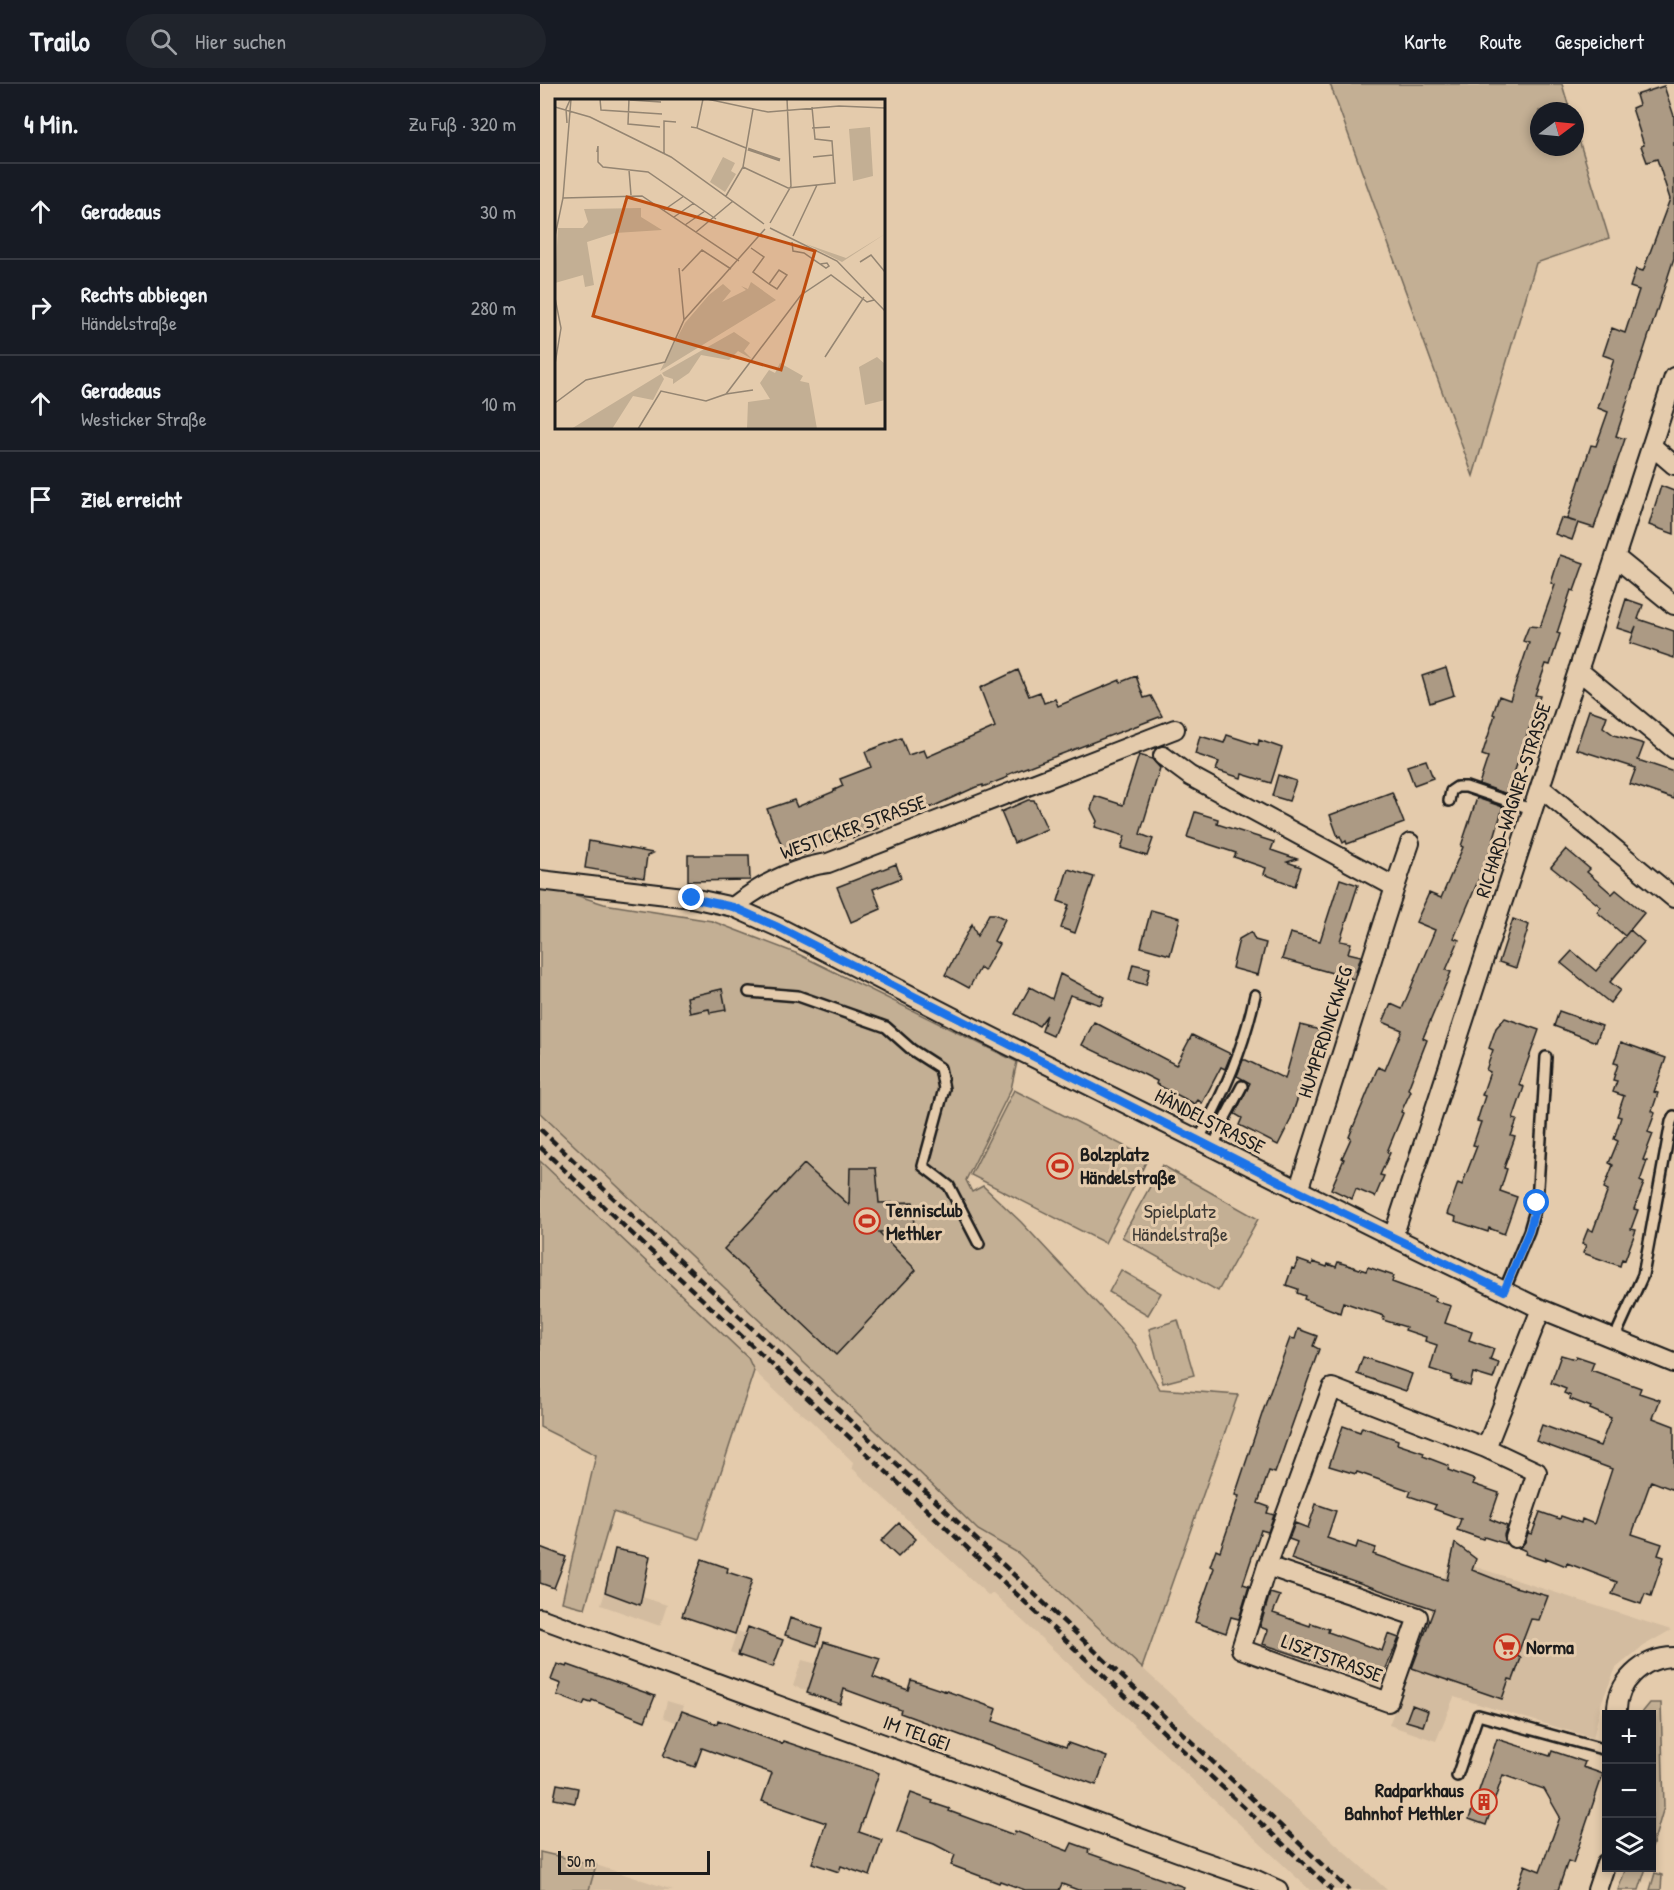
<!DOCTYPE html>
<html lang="de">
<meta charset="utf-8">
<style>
:root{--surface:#171b24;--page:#20242c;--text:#f1f3f6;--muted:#9ea1a6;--line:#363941}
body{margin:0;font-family:"Patrick Hand",sans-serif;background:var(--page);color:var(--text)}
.controls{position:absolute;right:18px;bottom:18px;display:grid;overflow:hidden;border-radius:0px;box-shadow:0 3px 9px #0003}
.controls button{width:54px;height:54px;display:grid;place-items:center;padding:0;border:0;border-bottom:2px solid var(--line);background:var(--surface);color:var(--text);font:30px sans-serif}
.compass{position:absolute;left:990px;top:18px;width:54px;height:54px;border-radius:50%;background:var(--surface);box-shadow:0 3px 9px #0003;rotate:74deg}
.scale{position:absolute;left:18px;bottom:15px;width:152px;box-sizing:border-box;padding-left:6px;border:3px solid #1c1c1c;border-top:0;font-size:16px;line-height:21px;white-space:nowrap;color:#1c1c1c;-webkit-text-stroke:4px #e4cbac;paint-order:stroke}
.stop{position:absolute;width:18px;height:18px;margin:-14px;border:4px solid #1a73e8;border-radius:50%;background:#fff}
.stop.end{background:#1a73e8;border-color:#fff;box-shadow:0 2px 6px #0008}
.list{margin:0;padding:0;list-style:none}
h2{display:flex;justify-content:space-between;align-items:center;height:78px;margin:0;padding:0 24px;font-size:26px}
h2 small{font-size:20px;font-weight:400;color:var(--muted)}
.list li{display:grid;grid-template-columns:39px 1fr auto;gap:18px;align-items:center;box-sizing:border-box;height:96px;padding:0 24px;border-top:2px solid var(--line)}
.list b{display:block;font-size:22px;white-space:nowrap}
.list p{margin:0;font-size:20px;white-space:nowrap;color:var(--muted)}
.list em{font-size:20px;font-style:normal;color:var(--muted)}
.icon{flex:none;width:33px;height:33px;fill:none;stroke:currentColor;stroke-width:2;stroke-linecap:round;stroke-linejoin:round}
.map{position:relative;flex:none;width:1134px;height:1806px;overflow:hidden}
header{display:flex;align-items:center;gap:36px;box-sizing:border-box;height:84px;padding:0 30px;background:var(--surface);border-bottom:2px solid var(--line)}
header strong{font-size:28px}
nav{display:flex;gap:33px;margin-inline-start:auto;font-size:21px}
.search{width:420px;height:54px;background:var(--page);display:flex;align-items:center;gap:15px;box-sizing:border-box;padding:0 21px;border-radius:33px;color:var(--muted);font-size:22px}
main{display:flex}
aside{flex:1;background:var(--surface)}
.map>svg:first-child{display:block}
.built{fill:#d3bca0}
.green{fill:#c3af94;stroke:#706658;stroke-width:1.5}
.building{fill:#ac9a84;stroke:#1c1c1c;stroke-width:1.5}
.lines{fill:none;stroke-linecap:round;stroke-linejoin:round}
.lane-casing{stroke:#1c1c1c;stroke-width:14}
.street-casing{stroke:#1c1c1c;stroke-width:22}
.lane{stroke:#e4cbac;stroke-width:9}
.street{stroke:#e4cbac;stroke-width:18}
.rail{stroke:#1c1c1c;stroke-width:4.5;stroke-dasharray:9 4.5;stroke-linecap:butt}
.route{stroke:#1a73e8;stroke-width:8}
.labels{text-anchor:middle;stroke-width:6;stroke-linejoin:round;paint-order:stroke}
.street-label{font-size:20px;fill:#1c1c1c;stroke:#e4cbac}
.poi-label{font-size:20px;font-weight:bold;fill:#1c1c1c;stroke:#e4cbac;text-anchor:start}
.park-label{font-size:20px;fill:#3d3934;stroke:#e4cbac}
.inset-river{fill:none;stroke:#978875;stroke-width:3}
.inset-road{fill:none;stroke:#948572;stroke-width:1.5}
.view{fill:#bf4d0f;fill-opacity:0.15;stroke:#bf4d0f;stroke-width:3}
.inset-edge{fill:none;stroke:#1c1c1c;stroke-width:3}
</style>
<header>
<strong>Trailo</strong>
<div class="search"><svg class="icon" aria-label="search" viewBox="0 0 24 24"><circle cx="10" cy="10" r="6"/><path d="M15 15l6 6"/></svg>Hier suchen</div>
<nav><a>Karte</a><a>Route</a><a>Gespeichert</a></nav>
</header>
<main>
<aside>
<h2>4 Min.<small>Zu Fuß · 320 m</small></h2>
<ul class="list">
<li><svg class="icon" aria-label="ahead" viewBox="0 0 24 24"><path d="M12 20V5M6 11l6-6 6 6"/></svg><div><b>Geradeaus</b></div><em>30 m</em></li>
<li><svg class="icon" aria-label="right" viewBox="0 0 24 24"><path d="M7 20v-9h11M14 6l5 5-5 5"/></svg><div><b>Rechts abbiegen</b><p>Händelstraße</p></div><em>280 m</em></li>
<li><svg class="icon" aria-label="ahead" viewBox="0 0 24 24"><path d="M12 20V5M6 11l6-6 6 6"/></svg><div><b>Geradeaus</b><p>Westicker Straße</p></div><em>10 m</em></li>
<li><svg class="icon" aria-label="arrive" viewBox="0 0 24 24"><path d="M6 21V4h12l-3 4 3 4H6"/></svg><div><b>Ziel erreicht</b></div></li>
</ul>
</aside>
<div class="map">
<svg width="1134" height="1806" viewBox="0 0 1134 1806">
<rect width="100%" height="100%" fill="#e4cbac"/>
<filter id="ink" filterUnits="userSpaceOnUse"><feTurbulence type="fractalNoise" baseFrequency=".0167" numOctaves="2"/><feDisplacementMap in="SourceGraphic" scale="12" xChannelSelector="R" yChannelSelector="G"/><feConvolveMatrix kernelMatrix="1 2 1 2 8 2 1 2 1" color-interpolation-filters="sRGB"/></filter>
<g filter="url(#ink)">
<!-- built -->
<path class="built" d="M0 1029 372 1381 438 1446 478 1469 665 1642 847 1806H770L453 1509 449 1512 312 1384 313 1378 268 1334 254 1324 214 1287 207 1274 0 1076Z
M911 1475 1131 1546 1103 1562 1076 1584 1062 1617 1053 1654 914 1613 896 1657 849 1641Z
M65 1508 99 1520 102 1513 127 1521 120 1542 61 1521Z
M197 1547 206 1550 198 1571 190 1568Z
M262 1576 277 1580 268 1607 253 1602Z
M127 1617 144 1622 137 1639 123 1633Z
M56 1781 133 1806H49Z"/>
<!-- green -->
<path class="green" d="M790 0H1022L1030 27H999V63H1035V43L1069 154 996 179 933 392Z
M0 806 26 808 64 820 172 837 258 870 477 978 471 1005 426 1096 432 1108 443 1102 481 1138 595 1260 620 1305 698 1311 602 1584 478 1469 438 1446 372 1381 0 1029Z
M474 1006 608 1074 565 1159 431 1091Z
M0 1077 208 1274 214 1287 159 1455 73 1428 45 1524 22 1518 56 1371 0 1343Z
M622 1081 718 1135 678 1207 582 1153Z
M581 1186 621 1209 608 1231 569 1208Z
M638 1236 654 1291 623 1299 609 1245Z
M1110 1619H1121L1124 1723 1112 1764V1630H1101Z
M0 1768 56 1781 49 1806H0Z
M1086 1784H1106L1099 1806H1078Z
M1115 1789 1122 1791 1121 1806H1110Z"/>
<!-- building -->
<path class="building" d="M1124 2 1134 32V174L1076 352 1085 355 1054 444 1038 439 1032 456 1015 450 1021 434 1036 438 1027 435 1051 361 1056 362 1068 328 1058 324 1074 275 1063 271 1072 244 1085 249 1099 206 1090 203 1096 185 1103 187 1130 115 1117 75 1107 78 1101 62 1104 61 1092 24 1099 21 1096 11Z
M1121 402 1134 407V450L1109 441Z
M1020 471 1044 479 1034 507 1031 506 1017 549 1020 550 1010 581 1006 580 995 611 1000 612 967 710 939 700 948 673 942 671 955 631 953 630 959 612 970 616 989 559 983 557 989 542 1000 543 1015 501 1011 499Z
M1086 515 1103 521 1098 535 1134 547V574L1090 559 1096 542 1093 549 1077 544Z
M906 584 914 611 890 619 882 592Z
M478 586 489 612 500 608 504 619 515 615 518 622 580 596 581 598 596 592 604 614 611 612 622 632 474 688 467 691 468 693 443 703V701L436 703 394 722 338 742 339 744 313 754 312 752 273 766 274 767 248 777 227 725 254 716 257 723 295 707 294 706 303 702 300 695 331 683 325 668 361 654 368 671 384 666 387 673 455 643 440 604Z
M1049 626 1067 632 1063 643 1074 651 1104 660 1098 676 1134 688V715L1090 700 1096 684 1036 665Z
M687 651 718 661 719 656 742 664 731 699 702 690 701 694 676 686 679 678 655 670 660 652 684 659Z
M599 671 612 675 620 684 600 750 613 755 607 772 581 764 585 752 555 743 557 737 551 725 555 712 583 721Z
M886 676 893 694 874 701 867 682Z
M738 691 756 697 749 717 732 712Z
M852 708 864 739 807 760 806 757 803 759 800 752 798 753 790 731Z
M937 714 963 723 949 771 914 854 919 856 906 886 911 888 883 954 887 956 868 1005 871 1007 861 1028 863 1029 847 1068 850 1069 840 1091 844 1092 835 1113 816 1105 812 1115 791 1105 804 1075 802 1074 811 1054 809 1053 838 983 845 986 862 946 843 938 851 920 862 925 895 846 876 838 889 809 901 814 923 763 921 762Z
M488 716H494L507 745 474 759 461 728Z
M655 728 678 735 677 740 734 758 731 766 757 775 747 778 761 783 755 802 724 790 726 784 694 773 696 769 647 753Z
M49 757 113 769 107 772 104 794 45 784Z
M1026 765 1050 785 1047 788 1072 810 1076 806 1104 829 1085 852 1057 828 1061 823 1011 783Z
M148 771H209L210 796 148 797Z
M356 780 361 794 333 805 341 825 311 838 297 803Z
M528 785 554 793 535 849 521 844 529 821 518 817Z
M800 795 818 801 800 857 811 859 808 869 821 872 814 895 742 875 750 849 780 857Z
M611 826 640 834 630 871 601 863Z
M449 830H455L465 835 454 857 459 860 444 887 440 884 429 904 405 891 432 840 437 852Z
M973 835 989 841 976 884 959 878Z
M1090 846 1104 858 1070 898 1080 906 1070 919 1021 879 1032 867 1056 887Z
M711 848 715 856 726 859 718 891 692 884 699 855Z
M593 880 610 884 606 901 589 896Z
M520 890 564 913 561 921 530 911 513 952 502 947 507 931 499 942 475 930 490 903 512 915Z
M182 905 186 926 170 929 169 925 150 929 147 913Z
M1019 927 1062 942 1056 958 1014 942Z
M965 934 999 946 979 1001 984 1003 973 1035 977 1036 971 1052 975 1053 964 1084 967 1085 960 1107 977 1113 964 1150 949 1144 948 1148 915 1137 916 1133 907 1130 918 1099 922 1101 937 1062 933 1061 941 1038 937 1037 945 1012 942 1011 950 988 946 986 953 966 949 964 956 944Z
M554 938 636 981 652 951 691 970 685 985 681 983 662 1019 658 1016 655 1020 616 1000 617 997 603 990 542 961Z
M760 941 788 948 781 975 772 972 750 1037 738 1061 699 1041 702 1034 695 1030 710 999 697 992 703 976H706L745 995Z
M1081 958 1126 974 1114 1008 1118 1009 1112 1027 1115 1029 1108 1048 1113 1050 1103 1076 1107 1077 1100 1097 1104 1099 1094 1125 1098 1126 1091 1145 1096 1146 1085 1176 1082 1175 1080 1182 1043 1169 1046 1161 1042 1160 1048 1145 1053 1147 1068 1106 1064 1104 1073 1081 1069 1079 1078 1057 1074 1055 1081 1033 1077 1032 1084 1012 1073 1008 1077 997 1073 996 1078 980 1074 979Z
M264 1080 309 1121 310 1084H336L339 1119 373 1118 374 1145 339 1148 376 1186 296 1271 184 1165Z
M758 1176 772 1181 773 1178 787 1183 788 1180 796 1183 798 1178 826 1187 828 1183 854 1192 852 1198 896 1214 894 1217 911 1222 905 1239 932 1248 929 1256 954 1265 950 1276 959 1279 953 1295 933 1289 930 1302 911 1296 912 1292 890 1285 897 1261 885 1257 886 1253 865 1246 866 1243 843 1236 844 1232 803 1218 800 1229 764 1215 765 1212 757 1209 758 1205 746 1201 752 1184 754 1185Z
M758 1245 777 1252 773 1262 779 1265 735 1389 729 1387 718 1419 729 1423 727 1429 734 1431 728 1448 721 1446 703 1500 709 1502 699 1535 691 1533 686 1549 655 1538 674 1484 670 1482 676 1465 680 1467 699 1412 695 1411 723 1327 750 1254 755 1255Z
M1021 1271 1035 1275 1036 1272 1054 1278 1051 1286 1101 1304 1099 1309 1120 1316 1113 1334 1134 1342V1406L1111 1397 1092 1450 1122 1460 1118 1471 1124 1473 1111 1512 1105 1510 1101 1520 1072 1510 1077 1498 1027 1479 1026 1482 1006 1474 1005 1477 985 1470 986 1467 979 1464 985 1458 988 1449 992 1450 1000 1428 1020 1435 1021 1432 1041 1439 1042 1435 1054 1440 1072 1385 996 1357 1002 1341 1060 1362 1071 1334 1050 1325 1051 1323 1030 1315 1031 1312 1024 1309 1026 1305 1011 1299Z
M823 1273 872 1290 866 1307 817 1290Z
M803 1342 820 1348 822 1343 858 1356 857 1360 884 1369 883 1372 909 1382 908 1386 935 1396 933 1400 959 1409 950 1435 967 1442 964 1451 966 1460 944 1453 943 1455 917 1446 921 1435 894 1425 896 1421 869 1412 871 1407 817 1388 816 1390 789 1382Z
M776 1420 796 1427 787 1454 816 1464 818 1458 836 1464 833 1470 907 1496 915 1459 936 1475 932 1486 975 1503 1008 1512 999 1536 991 1535 977 1572 981 1574 973 1596 969 1595 962 1615 872 1584 894 1525 751 1475 757 1458 749 1455 755 1439 768 1444Z
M359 1439 376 1455 358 1473 341 1457Z
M0 1463 26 1473 14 1504 0 1499Z
M75 1465 110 1472 100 1521 65 1508Z
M162 1475 188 1484 187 1488 212 1496 195 1550 142 1532Z
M730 1509 740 1512 733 1529 770 1542 771 1539 789 1545 788 1548 842 1567 848 1550 859 1554 844 1589 835 1586 832 1597 723 1560 728 1546 720 1543Z
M250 1534 282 1545 277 1562 245 1551Z
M208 1543 243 1556 233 1583 198 1571Z
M284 1558 340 1575 333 1593 368 1606 371 1596 404 1607V1606L457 1625 453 1637 526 1663 528 1659 567 1673 556 1701 360 1629 361 1626 304 1605 300 1620 267 1609Z
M17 1580 27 1583 28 1581 115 1612 105 1637 52 1616 51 1619 45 1617 43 1621 17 1611 21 1600 11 1596Z
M872 1621 888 1627 883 1642 866 1637Z
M142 1627 177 1640 178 1636 242 1660 243 1657 339 1689 319 1748 342 1756 330 1792 301 1782 299 1788 272 1779 286 1739 222 1717 232 1689 162 1664 155 1683 123 1672Z
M957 1655 1010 1672 1012 1667 1045 1678 1043 1683 1063 1690 1033 1779 1028 1777 1018 1806H976L985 1781 1000 1787 1020 1733 1004 1705 963 1691 946 1741 929 1735Z
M17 1700 38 1704 35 1719 14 1715Z
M371 1709 393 1717 392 1719 410 1725 409 1727 474 1751 475 1747 528 1767 532 1759 549 1765 548 1769 644 1803 643 1806H538L522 1800 519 1806H485L460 1797 459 1799 411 1781 415 1771 394 1760 357 1747Z"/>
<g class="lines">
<!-- lane casing -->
<g class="lane-casing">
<path id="lane" d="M909 717 911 707 917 703H926L994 726
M209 908 258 912 346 943 372 966 400 984 404 1005 383 1082 409 1102 439 1160
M658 1057C685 1006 703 967 715 911
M673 1064 686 1032 702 1002
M964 1207 989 1147 997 1119 1006 973
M1074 1255 1103 1191 1131 1038 1134 1032
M917 1692 938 1631 1066 1666"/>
</g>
<!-- street casing -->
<g class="street-casing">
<path id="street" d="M1112 362 1134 381
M1075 473 1134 521
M1038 586 1134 665
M623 672 650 692 855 803 758 1107
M1001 704 1134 814
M0 796 152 814 193 823 238 843 434 944 853 1153 1001 1225 1134 1279
M855 803 870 759
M193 823C221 801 252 784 288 779L635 645
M853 1153 1134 293
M946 1364 997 1388 975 1454
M727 1482 878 1533 848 1618 701 1565 727 1482 792 1304 946 1364 1001 1225
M0 1534 657 1775 712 1794 738 1806
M1077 1630C1075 1599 1103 1573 1134 1573
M1057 1806 1066 1779"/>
</g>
<!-- lane -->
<use href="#lane" class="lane"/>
<!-- street -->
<use href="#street" class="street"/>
<!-- rail -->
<path class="rail" d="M0 1045 809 1806
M0 1063 792 1806"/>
</g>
</g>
<g class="lines" filter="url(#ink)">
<!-- route -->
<path class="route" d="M152 814 193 823 238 843 758 1107 964 1207 989 1147 997 1119"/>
</g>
<!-- icons -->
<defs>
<g id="stadium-ring" transform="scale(1.35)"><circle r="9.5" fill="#e4cbac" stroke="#c8321e" stroke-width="1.5"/><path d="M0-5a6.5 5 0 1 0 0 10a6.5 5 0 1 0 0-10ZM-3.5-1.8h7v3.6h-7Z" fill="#c8321e"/></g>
<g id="supermarket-ring" transform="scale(1.35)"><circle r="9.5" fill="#e4cbac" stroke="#c8321e" stroke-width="1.5"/><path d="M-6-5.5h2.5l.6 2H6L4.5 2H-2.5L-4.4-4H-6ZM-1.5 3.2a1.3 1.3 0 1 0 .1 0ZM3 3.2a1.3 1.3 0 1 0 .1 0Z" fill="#c8321e"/></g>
<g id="building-ring" transform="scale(1.35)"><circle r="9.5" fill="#e4cbac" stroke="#c8321e" stroke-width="1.5"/><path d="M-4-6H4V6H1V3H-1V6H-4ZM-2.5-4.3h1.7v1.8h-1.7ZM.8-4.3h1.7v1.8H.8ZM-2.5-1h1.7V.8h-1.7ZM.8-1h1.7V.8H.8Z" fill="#c8321e"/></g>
</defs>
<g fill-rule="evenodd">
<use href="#stadium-ring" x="520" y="1082"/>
<use href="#stadium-ring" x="327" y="1137"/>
<use href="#supermarket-ring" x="967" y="1563"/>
<use href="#building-ring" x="944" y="1718"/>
</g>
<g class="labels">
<!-- street labels -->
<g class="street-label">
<text transform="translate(973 716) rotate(-72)" y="7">RICHARD-WAGNER-STRASSE</text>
<text transform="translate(313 743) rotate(-20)" y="7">WESTICKER STRASSE</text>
<text transform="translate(785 948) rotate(-72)" y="7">HUMPERDINCKWEG</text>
<text transform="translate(670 1037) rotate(27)" y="7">HÄNDELSTRASSE</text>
<text transform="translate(792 1574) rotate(20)" y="7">LISZTSTRASSE</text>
<text transform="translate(377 1649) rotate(20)" y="7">IM TELGEI</text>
</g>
<!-- poi labels -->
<g class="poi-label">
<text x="540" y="1077">Bolzplatz<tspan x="540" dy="23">Händelstraße</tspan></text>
<text x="346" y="1133">Tennisclub<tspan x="346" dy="23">Methler</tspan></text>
<text x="986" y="1570">Norma</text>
<text x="924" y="1713" text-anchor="end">Radparkhaus<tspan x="924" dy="23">Bahnhof Methler</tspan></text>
</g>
<!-- park labels -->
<g class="park-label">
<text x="640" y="1134">Spielplatz<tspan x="640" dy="23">Händelstraße</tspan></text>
</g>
</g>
<!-- overview -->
<g transform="translate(15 15)">
<rect width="330" height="330" fill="#e4cbac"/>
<path d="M315 28 318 77 298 82 294 30ZM168 58 180 64 176 72 181 75 170 93 155 83ZM86 109V118L107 131 60 134 32 143 39 186 30 188 28 176 0 184 3 129H28L33 123 29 110ZM330 135 287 163 251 145 291 159ZM196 183 221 201 105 272 130 224 154 196 168 185 176 192 167 203 191 191 186 187 193 190ZM179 233 195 244 189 252 197 260 183 252 174 261 146 256 134 274 118 285V280L109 277 107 274ZM322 258 330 265V301L310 306 304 268ZM225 264 248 277 245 282 254 284 262 330H192L193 303 215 300 205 284 214 271 220 274ZM106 275 109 280 98 301 78 297 57 330H16Z" fill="#c3af94"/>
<path class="inset-river" d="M193 50 225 61"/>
<path class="inset-road" d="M45 0 46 11 107 15M74 0 73 25 105 28M152 0 213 13 284 7 330 9M75 1 106 3M0 8 35 18 116 58 209 125M12 24 11 10 15 1M136 28 142 29 148 0M142 29 191 49M257 29 275 28M42 53 43 47V63L48 68 93 73 161 120M109 55V22L121 23M258 58 278 56M188 68 233 89 280 84 277 42 260 40 257 8M74 71 76 96M171 97 188 68 198 10M8 99 87 97 184 162M109 111 129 97M119 118 139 104M215 124 236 87 232 0M130 126 150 112M215 129 282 162 330 212M141 133 178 102M0 137 8 99 16 0M238 137 262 86M237 143 238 152 249 154 271 169 274 167 272 164 265 165M196 149 209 158 198 173 214 185 222 190 232 176 224 171 214 185M305 163 316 156 330 173M124 169 129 221M127 172 147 151 176 170M0 199 6 229 0 265M270 258 309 198M171 295 198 291M0 304 31 281 110 263 129 221 210 130M83 330 106 292 151 302 171 295 246 196 276 176 312 203 319 201"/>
<path class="view" d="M72 98 260 152 226 271 38 217Z"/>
<rect width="330" height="330" class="inset-edge"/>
</g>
</svg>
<div class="controls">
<button>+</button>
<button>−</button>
<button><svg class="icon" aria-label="layers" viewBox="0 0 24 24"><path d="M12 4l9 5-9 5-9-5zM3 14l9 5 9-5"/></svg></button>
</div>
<svg class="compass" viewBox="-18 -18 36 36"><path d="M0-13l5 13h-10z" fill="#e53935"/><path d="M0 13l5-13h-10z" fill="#9ea1a6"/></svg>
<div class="scale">50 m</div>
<div class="stop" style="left:997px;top:1119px"></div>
<div class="stop end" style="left:152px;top:814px"></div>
</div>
</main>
